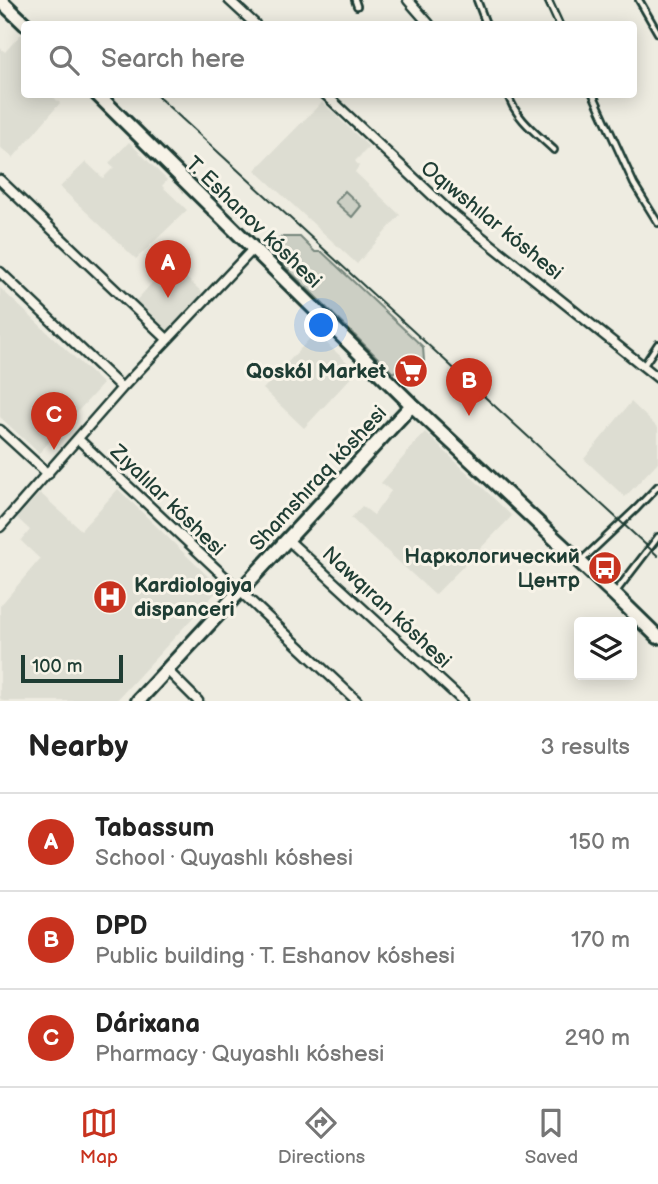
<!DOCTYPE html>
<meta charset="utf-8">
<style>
:root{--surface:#fff;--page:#f6f6f6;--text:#222;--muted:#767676;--line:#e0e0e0;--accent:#c8321e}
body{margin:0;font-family:"Balsamiq Sans",sans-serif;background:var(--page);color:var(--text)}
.controls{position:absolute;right:21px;bottom:21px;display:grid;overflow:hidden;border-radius:7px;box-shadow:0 4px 18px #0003}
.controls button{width:63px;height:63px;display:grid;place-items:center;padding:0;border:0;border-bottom:2px solid var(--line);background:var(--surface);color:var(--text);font:35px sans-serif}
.scale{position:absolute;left:21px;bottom:18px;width:102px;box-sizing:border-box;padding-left:7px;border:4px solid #1f3d34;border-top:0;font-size:19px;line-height:24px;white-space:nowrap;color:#1f3d34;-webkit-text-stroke:5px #f7f3e8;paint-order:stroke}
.you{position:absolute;left:322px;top:326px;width:24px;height:24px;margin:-18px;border:5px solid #fff;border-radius:50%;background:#1a73e8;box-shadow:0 0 0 10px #1a73e833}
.badge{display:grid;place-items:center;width:46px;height:46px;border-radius:50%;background:var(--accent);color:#fff;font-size:23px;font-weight:700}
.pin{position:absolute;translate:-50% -58px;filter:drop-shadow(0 2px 4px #0008)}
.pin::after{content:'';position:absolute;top:37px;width:24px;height:21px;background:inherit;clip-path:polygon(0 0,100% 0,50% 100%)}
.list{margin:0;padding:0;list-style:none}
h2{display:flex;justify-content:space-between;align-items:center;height:91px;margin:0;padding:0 28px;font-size:30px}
h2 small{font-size:23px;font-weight:400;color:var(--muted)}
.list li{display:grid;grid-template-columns:46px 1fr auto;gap:21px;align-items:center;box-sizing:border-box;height:98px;padding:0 28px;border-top:2px solid var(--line)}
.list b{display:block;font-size:26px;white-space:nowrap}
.list p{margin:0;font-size:23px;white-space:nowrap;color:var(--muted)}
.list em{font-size:23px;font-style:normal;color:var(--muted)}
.icon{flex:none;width:38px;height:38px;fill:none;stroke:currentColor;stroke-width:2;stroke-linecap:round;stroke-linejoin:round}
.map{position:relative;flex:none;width:658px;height:701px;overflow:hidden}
.search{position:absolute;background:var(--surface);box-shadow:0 4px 18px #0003;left:21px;right:21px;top:21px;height:77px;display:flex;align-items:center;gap:18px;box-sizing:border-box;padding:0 24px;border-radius:7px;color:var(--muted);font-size:26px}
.sheet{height:385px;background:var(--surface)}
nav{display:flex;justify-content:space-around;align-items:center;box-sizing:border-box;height:98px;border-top:2px solid var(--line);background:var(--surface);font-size:19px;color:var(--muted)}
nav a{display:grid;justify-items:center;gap:4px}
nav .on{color:var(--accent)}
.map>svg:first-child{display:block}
.built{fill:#ddddd2}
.green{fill:#cccfc4;stroke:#76867c;stroke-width:2}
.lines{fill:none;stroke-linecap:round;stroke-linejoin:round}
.lane-casing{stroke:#1f3d34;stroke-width:10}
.street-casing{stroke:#1f3d34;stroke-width:13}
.secondary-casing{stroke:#1f3d34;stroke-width:18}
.lane{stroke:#f7f3e8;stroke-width:4.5}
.street{stroke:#f7f3e8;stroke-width:8}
.secondary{stroke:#f7f3e8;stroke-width:12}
.rail{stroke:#1f3d34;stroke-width:2}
.labels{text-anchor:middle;stroke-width:6;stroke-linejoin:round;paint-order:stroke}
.street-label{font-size:21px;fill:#1f3d34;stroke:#f7f3e8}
.poi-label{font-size:21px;font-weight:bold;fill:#1f3d34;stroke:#f7f3e8;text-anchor:end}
</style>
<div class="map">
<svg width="658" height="701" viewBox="0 0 658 701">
<rect width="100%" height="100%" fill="#eeece1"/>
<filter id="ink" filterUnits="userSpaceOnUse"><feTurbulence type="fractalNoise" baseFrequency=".0143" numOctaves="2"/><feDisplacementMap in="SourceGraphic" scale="14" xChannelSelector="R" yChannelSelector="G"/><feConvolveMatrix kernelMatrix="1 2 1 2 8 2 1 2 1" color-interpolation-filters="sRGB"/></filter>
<g filter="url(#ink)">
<!-- built -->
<path class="built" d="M21 34 24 38V94L51 95 60 103 13 158 0 147V48L5 52Z
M322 102 369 147 355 161 359 166 355 172 400 215 357 264 255 170Z
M129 142 167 180 162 186 187 210 136 259 60 187 86 162 103 178 114 167 109 163Z
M170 263 203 293 167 333 134 303Z
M0 288 103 384 39 453 0 417Z
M315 333 357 371 304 428 263 389Z
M631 402 658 428V462L625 497 584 459Z
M425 432 512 516 435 595 351 518 362 506 374 515 391 491 381 483Z
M118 489 220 588 116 701H3L0 698V606L40 559 21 541 30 530 17 518 40 493 81 530Z"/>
<!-- green -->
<path class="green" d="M345 191 361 206 352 217 335 202Z
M268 236 276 240 282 237H300L315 252H322L423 347 424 361 421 364 416 358H410L393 373 261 243Z"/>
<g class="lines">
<!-- lane casing -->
<g class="lane-casing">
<path id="lane" d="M355 0 357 6
M477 0 486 24
M548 0 559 24
M639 0 658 33
M508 94C514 117 538 135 554 150
M593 94 634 184 658 223
M644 365 658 344
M581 561 637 508 658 486
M615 593 658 537"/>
</g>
<!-- street casing -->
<g class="street-casing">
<path id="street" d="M229 0 255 24
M408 0 429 24
M325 94 448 210 658 378
M0 180 167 339
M0 272 122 388
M0 430 48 474
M78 439 357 701
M0 527 122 388 254 248
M287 539 463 701
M166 669 198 701"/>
</g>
<!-- secondary casing -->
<g class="secondary-casing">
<path id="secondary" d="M0 0 25 24
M97 94 412 405 614 594 658 637
M138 701 412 405"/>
</g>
<!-- lane -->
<use href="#lane" class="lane"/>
<!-- street -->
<use href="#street" class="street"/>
<!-- secondary -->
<use href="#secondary" class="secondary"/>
<!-- rail -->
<path class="rail" d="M155 94 658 556"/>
</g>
</g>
<!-- icons -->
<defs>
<g id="supermarket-disc" transform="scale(1.75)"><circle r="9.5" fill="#c8321e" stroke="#f7f3e8"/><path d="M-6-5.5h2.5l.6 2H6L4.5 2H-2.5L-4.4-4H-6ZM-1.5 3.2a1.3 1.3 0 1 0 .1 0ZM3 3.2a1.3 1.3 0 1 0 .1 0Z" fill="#fff"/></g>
<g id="bus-disc" transform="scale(1.75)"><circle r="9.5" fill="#c8321e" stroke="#f7f3e8"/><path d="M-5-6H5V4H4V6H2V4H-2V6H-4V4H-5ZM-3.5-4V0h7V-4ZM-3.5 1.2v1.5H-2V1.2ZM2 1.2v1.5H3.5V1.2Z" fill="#fff"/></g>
<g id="hospital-disc" transform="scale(1.75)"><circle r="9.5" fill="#c8321e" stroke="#f7f3e8"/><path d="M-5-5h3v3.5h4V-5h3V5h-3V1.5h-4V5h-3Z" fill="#fff"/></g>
</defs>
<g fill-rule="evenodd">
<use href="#supermarket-disc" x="411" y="371"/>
<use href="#bus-disc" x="605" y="568"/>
<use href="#hospital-disc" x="110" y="597"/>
</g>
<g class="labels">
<!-- street labels -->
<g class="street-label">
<text transform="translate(492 220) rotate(39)" y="7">Oqıwshılar kóshesi</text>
<text transform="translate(254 222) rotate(44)" y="7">T. Eshanov kóshesi</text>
<text transform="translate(318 478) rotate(-47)" y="7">Shamshıraq kóshesi</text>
<text transform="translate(168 500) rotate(44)" y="7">Zıyalılar kóshesi</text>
<text transform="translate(387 607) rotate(43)" y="7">Nawqıran kóshesi</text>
</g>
<!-- poi labels -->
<g class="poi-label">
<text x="386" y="378">Qoskól Market</text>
<text x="580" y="563">Наркологический<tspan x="580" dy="24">Центр</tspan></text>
<text x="134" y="592" text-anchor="start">Kardiologiya<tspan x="134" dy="24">dispanceri</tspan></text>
</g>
</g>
</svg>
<div class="controls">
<button><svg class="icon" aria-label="layers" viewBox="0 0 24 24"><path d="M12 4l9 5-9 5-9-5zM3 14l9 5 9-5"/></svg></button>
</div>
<div class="scale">100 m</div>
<div class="you"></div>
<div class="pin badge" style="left:168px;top:298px">A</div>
<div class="pin badge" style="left:469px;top:416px">B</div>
<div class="pin badge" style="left:54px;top:450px">C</div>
<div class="search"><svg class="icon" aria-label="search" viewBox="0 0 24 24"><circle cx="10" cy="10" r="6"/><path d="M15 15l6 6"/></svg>Search here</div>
</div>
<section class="sheet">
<h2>Nearby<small>3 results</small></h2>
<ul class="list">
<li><span class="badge">A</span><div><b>Tabassum</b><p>School · Quyashlı kóshesi</p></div><em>150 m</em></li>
<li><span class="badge">B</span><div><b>DPD</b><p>Public building · T. Eshanov kóshesi</p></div><em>170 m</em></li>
<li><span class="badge">C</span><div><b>Dárixana</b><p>Pharmacy · Quyashlı kóshesi</p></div><em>290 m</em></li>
</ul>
</section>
<nav>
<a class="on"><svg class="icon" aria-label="map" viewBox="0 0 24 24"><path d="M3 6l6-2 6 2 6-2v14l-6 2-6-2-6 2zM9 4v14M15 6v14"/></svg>Map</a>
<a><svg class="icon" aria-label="directions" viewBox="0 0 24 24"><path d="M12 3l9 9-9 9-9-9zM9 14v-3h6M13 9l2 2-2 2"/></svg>Directions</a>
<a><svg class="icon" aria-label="saved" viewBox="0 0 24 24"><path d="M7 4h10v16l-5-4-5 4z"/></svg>Saved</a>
</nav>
